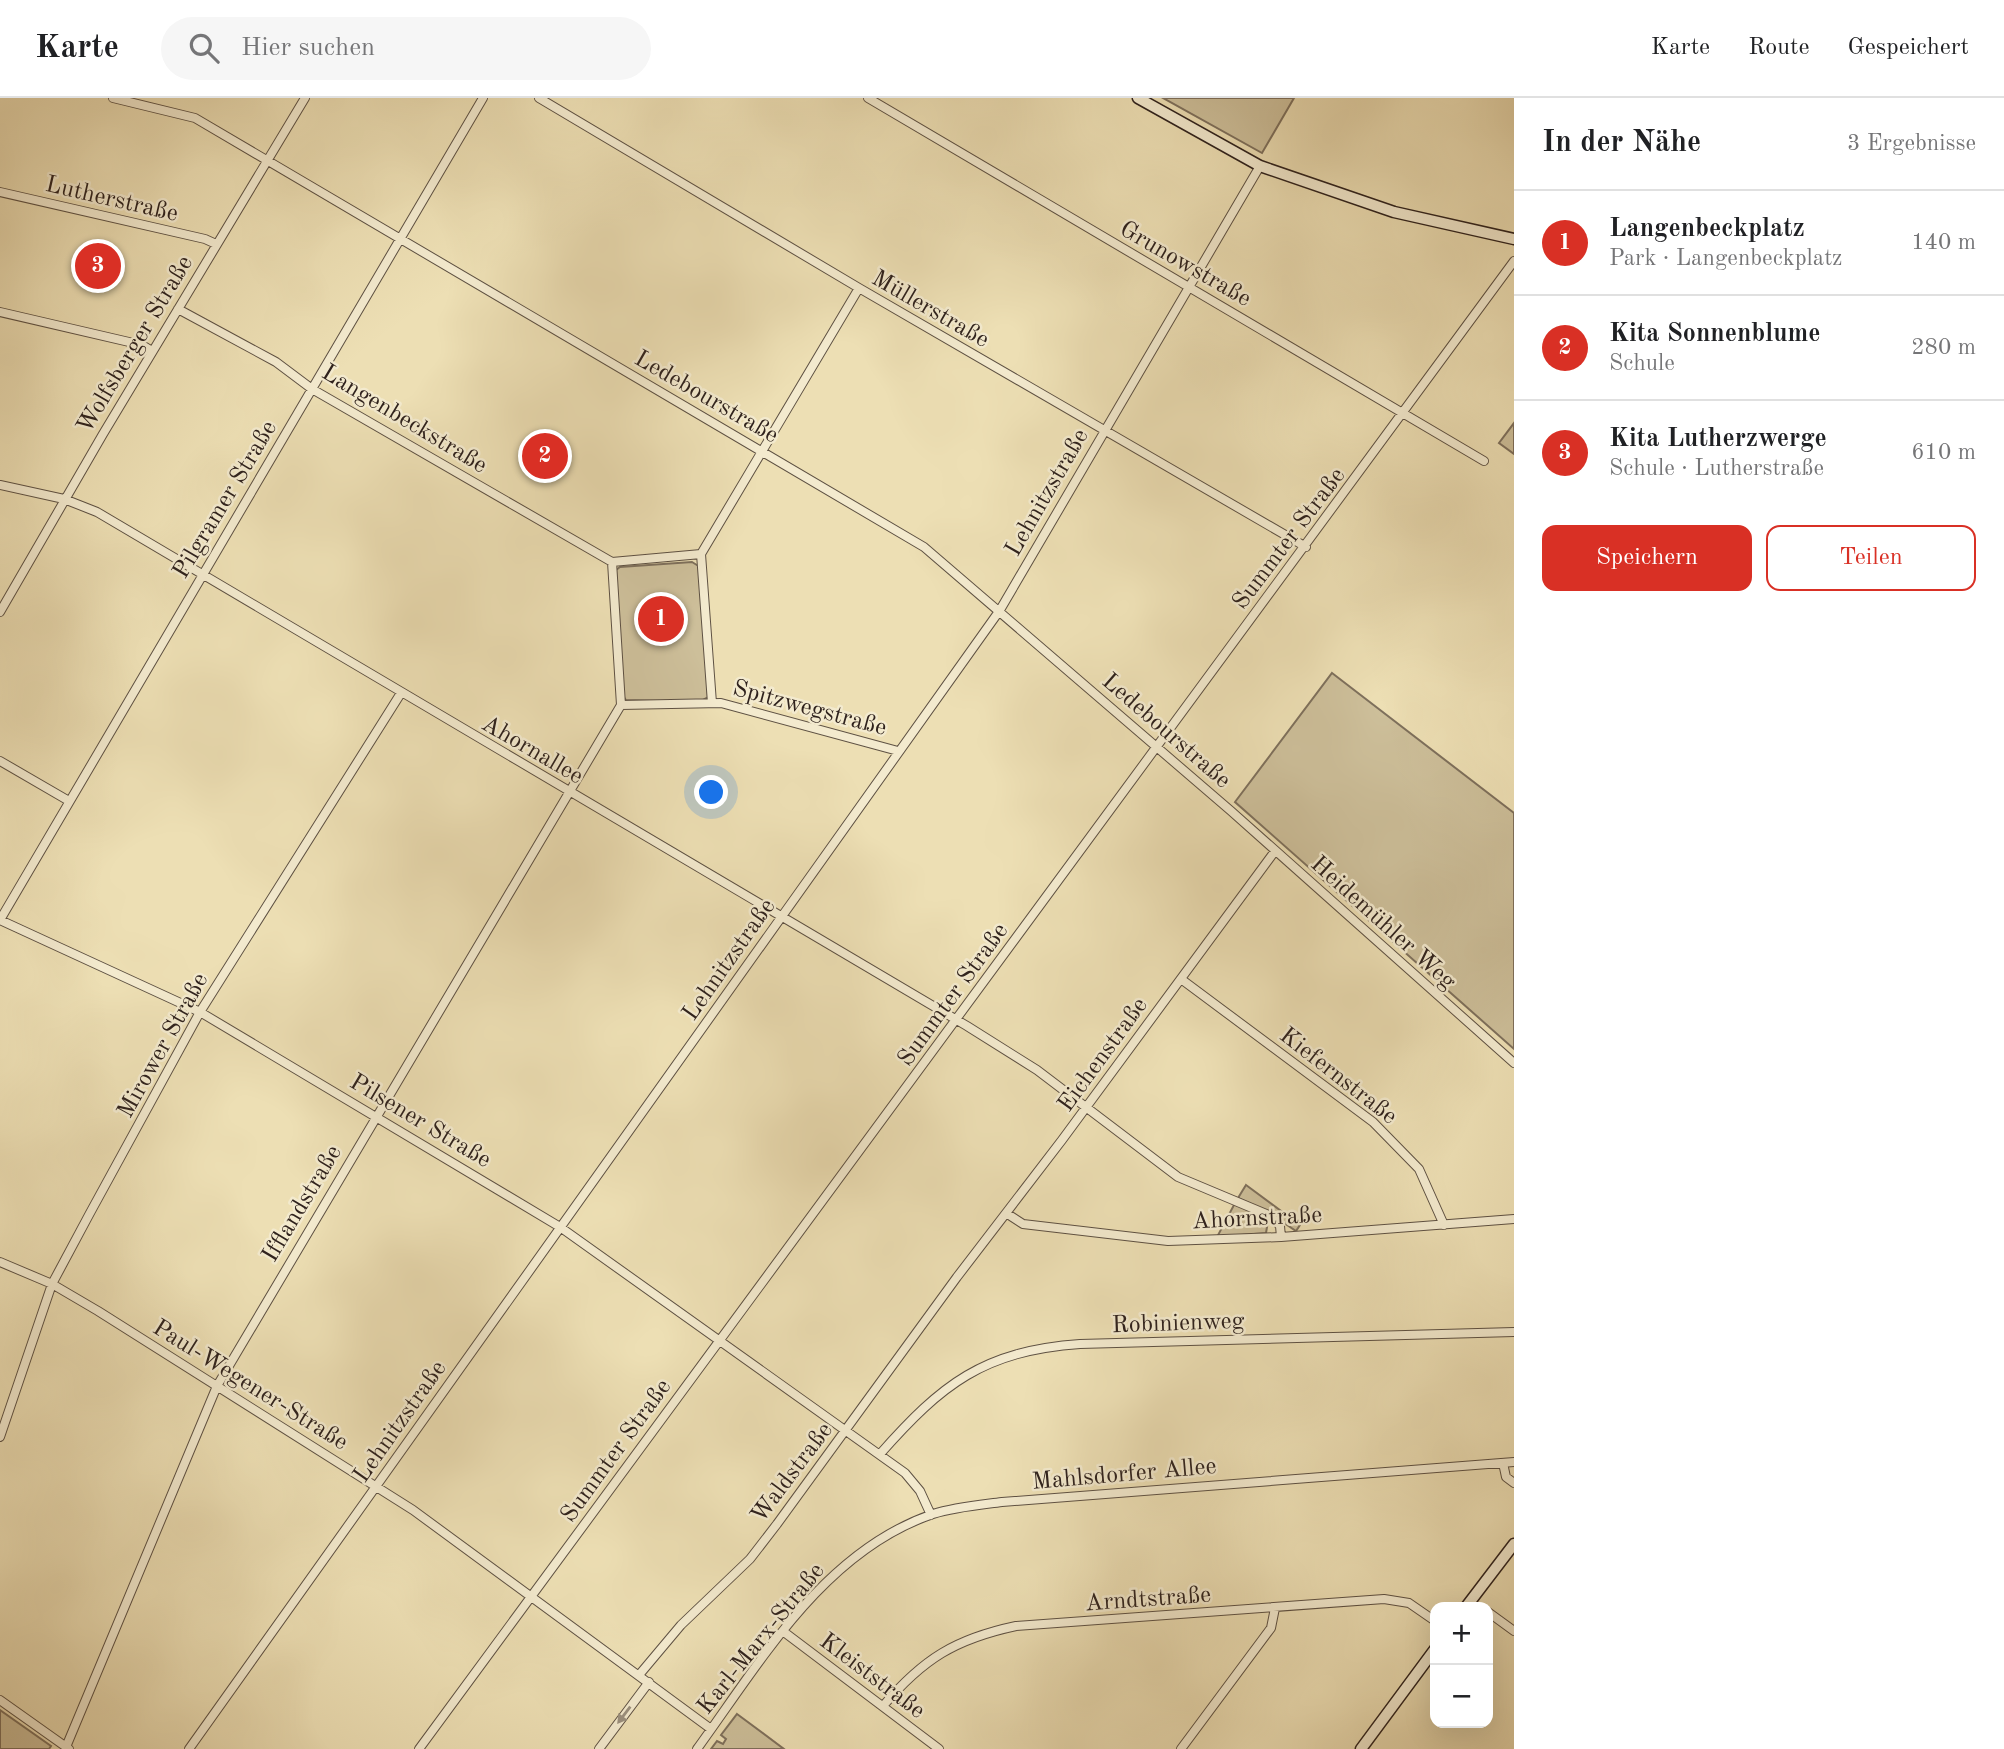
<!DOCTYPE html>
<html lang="de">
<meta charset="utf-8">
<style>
:root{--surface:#fff;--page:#f6f6f6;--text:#202124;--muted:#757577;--line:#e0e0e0;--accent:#d93025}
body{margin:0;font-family:"Old Standard TT",serif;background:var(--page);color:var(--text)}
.controls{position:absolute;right:21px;bottom:21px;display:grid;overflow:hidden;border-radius:14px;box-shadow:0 7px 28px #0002}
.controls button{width:63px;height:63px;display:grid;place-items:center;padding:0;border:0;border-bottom:2px solid var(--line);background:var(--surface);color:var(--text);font:35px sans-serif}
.you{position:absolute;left:712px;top:695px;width:24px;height:24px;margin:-18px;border:5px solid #fff;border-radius:50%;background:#1a73e8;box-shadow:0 0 0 10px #1a73e833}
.badge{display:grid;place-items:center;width:46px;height:46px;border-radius:50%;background:var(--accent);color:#fff;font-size:23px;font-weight:700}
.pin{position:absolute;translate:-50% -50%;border:4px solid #fff;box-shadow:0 2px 7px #0006}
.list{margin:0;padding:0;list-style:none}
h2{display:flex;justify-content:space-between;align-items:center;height:91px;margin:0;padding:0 28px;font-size:30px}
h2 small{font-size:23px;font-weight:400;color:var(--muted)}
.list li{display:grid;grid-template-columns:46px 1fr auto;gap:21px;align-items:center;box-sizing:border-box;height:105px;padding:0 28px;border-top:2px solid var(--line)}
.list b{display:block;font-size:26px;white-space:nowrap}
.list p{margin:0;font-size:23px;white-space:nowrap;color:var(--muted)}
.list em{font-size:23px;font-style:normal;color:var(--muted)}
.actions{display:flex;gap:14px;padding:21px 28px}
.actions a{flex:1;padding:16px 0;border:2px solid var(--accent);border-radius:14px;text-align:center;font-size:24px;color:var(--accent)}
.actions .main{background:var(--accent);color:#fff}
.icon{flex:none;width:38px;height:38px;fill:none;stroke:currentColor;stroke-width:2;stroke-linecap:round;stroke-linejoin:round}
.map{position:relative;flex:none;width:1514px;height:1651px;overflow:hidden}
header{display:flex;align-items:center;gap:42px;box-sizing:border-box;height:98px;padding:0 35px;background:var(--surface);border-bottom:2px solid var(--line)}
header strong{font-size:33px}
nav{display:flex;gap:38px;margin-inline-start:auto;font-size:24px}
.search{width:490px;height:63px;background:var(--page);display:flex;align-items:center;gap:18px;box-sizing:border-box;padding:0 24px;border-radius:38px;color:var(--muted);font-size:26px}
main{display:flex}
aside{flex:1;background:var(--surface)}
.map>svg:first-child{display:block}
.green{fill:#cdbf9a;stroke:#7e705c;stroke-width:2}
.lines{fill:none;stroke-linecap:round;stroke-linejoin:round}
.street-casing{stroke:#5e5143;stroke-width:10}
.secondary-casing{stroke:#2f221d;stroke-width:13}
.street{stroke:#f3eace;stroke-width:8}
.secondary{stroke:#f3eace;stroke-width:10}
.oneway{fill:#9b907e}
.labels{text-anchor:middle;stroke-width:5;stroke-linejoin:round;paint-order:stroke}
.street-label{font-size:24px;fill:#2f221d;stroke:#f3eace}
</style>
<header>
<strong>Karte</strong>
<div class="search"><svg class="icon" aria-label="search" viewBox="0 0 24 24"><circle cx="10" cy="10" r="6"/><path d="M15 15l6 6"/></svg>Hier suchen</div>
<nav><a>Karte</a><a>Route</a><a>Gespeichert</a></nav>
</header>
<main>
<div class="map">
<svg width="1514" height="1651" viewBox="0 0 1514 1651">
<rect width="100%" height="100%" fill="#eddfb4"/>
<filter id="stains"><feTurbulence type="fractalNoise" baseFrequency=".00286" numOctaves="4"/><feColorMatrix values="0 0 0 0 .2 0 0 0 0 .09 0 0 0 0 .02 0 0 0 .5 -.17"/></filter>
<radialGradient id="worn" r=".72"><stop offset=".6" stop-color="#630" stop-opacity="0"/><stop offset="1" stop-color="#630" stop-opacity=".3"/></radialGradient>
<!-- green -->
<path class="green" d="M1163 0H1294L1262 55Z
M1514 325V356L1499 345Z
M692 464 700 469 708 599 699 604 626 602 623 598 616 472 620 469Z
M1332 575 1514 715V951L1235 704Z
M1246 1087 1300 1127 1296 1133 1268 1114 1238 1100Z
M1235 1105 1268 1123 1266 1135 1217 1139Z
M0 1612 51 1648 49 1651H0Z
M737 1616 784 1651H711L717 1643 723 1646 726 1641 721 1637Z"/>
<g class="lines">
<!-- street casing -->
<g class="street-casing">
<path id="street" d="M113 0 195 20 924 449 1231 713 1514 965
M539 0 859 190 1306 449
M868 0 1484 363
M0 94 205 141 216 146
M178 211 276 264 312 291 612 464
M0 214 142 247 152 253
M0 387 64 401 97 414 967 928 1037 972 1178 1079 1271 1118 1280 1128 1281 1139
M701 456 859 190
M612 464 701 456 712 605
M612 464 621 607
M0 514 103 336 305 0
M621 607 721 605 898 653
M0 663 69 703
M0 822 200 914 560 1129 905 1375 920 1393 931 1417
M0 822 483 0
M1181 881 1373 1024 1419 1071 1444 1127
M1006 1115 1023 1126 1168 1143 1281 1139 1514 1121
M0 1164 52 1186 98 1213 413 1412 711 1631
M0 1339 52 1186 90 1115 200 914 401 595
M880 1356C942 1286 983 1253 1080 1246L1514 1234
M1503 1365 1506 1379 1514 1385
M1488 1514 1514 1533
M784 1534 939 1651
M639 1577 681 1527 750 1461 777 1426 957 1179 1062 1042 1275 753
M0 1602 69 1651
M883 1608C923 1561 955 1541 1016 1528L1384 1501 1409 1505 1435 1523
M66 1649 217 1288 621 607
M189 1651 1000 512 1260 68
M419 1651 1514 163
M599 1651 649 1584
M697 1651C761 1563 824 1453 933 1416 955 1409 979 1407 1002 1404L1514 1364
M1181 1651 1271 1530 1275 1510"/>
</g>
<!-- secondary casing -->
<g class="secondary-casing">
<path id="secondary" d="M1138 0 1260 68 1394 114 1514 141
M1466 1509 1514 1446
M1361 1651 1435 1551"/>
</g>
<!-- street -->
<use href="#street" class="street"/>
<!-- secondary -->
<use href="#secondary" class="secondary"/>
</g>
<!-- one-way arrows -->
<defs><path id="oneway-solid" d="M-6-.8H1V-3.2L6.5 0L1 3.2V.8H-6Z" transform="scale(1.75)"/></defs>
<use class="oneway" href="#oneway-solid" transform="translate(624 1617) rotate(127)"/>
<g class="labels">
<!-- street labels -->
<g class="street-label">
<text transform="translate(112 100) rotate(13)" y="8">Lutherstraße</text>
<text transform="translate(1186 165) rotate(30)" y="8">Grunowstraße</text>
<text transform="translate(931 210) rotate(30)" y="8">Müllerstraße</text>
<text transform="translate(134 246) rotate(-59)" y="8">Wolfsberger Straße</text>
<text transform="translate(707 298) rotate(30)" y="8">Ledebourstraße</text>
<text transform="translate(405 320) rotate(31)" y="8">Langenbeckstraße</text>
<text transform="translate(1046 394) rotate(-60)" y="8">Lehnitzstraße</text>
<text transform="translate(224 401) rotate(-59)" y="8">Pilgramer Straße</text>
<text transform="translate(1288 440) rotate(-53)" y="8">Summter Straße</text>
<text transform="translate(810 609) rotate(15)" y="8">Spitzwegstraße</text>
<text transform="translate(1167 632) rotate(41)" y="8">Ledebourstraße</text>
<text transform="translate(533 651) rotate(30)" y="8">Ahornallee</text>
<text transform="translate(1384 824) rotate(42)" y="8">Heidemühler Weg</text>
<text transform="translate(728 861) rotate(-55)" y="8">Lehnitzstraße</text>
<text transform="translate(952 896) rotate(-54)" y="8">Summter Straße</text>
<text transform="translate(162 947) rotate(-61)" y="8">Mirower Straße</text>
<text transform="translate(1102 956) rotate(-54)" y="8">Eichenstraße</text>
<text transform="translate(1339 977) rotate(38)" y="8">Kiefernstraße</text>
<text transform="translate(421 1022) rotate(31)" y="8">Pilsener Straße</text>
<text transform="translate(301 1105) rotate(-59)" y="8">Ifflandstraße</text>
<text transform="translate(1257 1119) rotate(-3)" y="8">Ahornstraße</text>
<text transform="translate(1178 1224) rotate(-2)" y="8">Robinienweg</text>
<text transform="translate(251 1286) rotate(32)" y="8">Paul-Wegener-Straße</text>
<text transform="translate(399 1323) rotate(-55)" y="8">Lehnitzstraße</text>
<text transform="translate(615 1352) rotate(-54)" y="8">Summter Straße</text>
<text transform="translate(791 1374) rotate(-53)" y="8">Waldstraße</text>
<text transform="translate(1124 1375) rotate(-5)" y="8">Mahlsdorfer Allee</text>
<text transform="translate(1148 1500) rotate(-4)" y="8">Arndtstraße</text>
<text transform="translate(760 1540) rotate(-51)" y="8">Karl-Marx-Straße</text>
<text transform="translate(873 1577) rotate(37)" y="8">Kleiststraße</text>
</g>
</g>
<rect width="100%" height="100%" filter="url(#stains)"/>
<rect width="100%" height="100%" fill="url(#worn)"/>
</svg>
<div class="controls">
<button>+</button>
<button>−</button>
</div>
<div class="you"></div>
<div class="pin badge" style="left:661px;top:521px">1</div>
<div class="pin badge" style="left:545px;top:358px">2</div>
<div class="pin badge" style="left:98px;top:168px">3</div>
</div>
<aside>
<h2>In der Nähe<small>3 Ergebnisse</small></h2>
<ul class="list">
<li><span class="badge">1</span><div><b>Langenbeckplatz</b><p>Park · Langenbeckplatz</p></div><em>140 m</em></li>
<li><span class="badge">2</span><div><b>Kita Sonnenblume</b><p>Schule</p></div><em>280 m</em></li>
<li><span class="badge">3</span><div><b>Kita Lutherzwerge</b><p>Schule · Lutherstraße</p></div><em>610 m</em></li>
</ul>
<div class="actions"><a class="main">Speichern</a><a>Teilen</a></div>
</aside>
</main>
